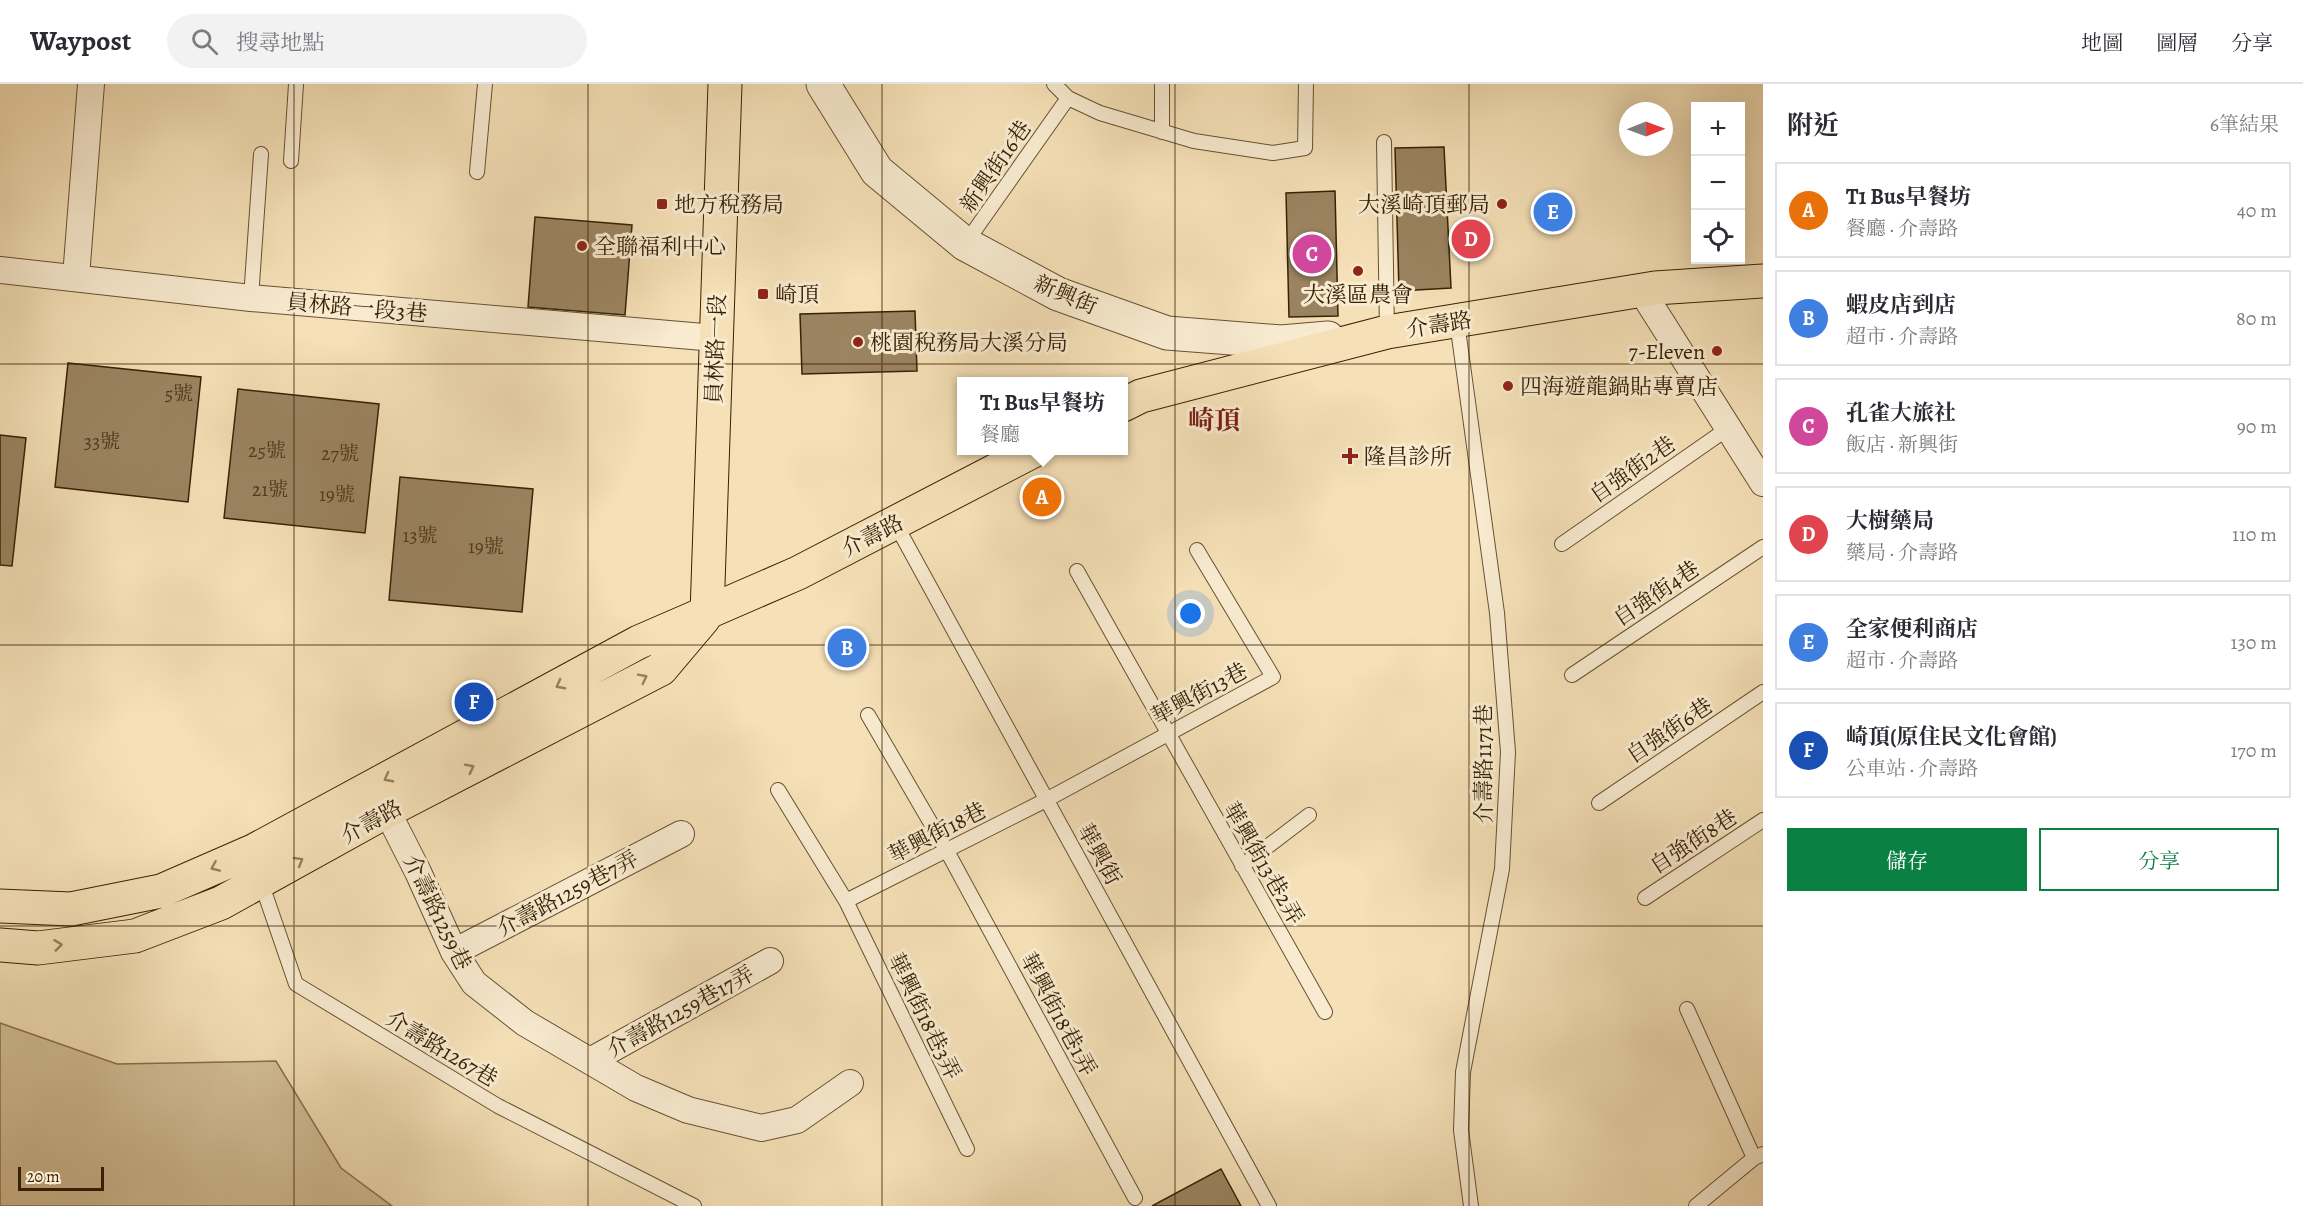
<!DOCTYPE html>
<html lang="zh-TW">
<meta charset="utf-8">
<style>
:root{--surface:#fff;--page:#f2f2f3;--text:#2b2b33;--muted:#7c7c81;--line:#e1e1e2;--accent:#0b8043}
body{margin:0;font-family:Alegreya,"Noto Serif TC",serif;background:var(--page);color:var(--text)}
.controls{position:absolute;right:18px;top:18px;display:grid;overflow:hidden;border-radius:0px;box-shadow:0 6px 24px #0002}
.controls button{width:54px;height:54px;display:grid;place-items:center;padding:0;border:0;border-bottom:2px solid var(--line);background:var(--surface);color:var(--text);font:30px sans-serif}
.compass{position:absolute;left:1619px;top:18px;width:54px;height:54px;border-radius:50%;background:var(--surface);box-shadow:0 6px 24px #0002;rotate:89deg}
.scale{position:absolute;left:18px;bottom:15px;width:86px;box-sizing:border-box;padding-left:6px;border:3px solid #392104;border-top:0;font-size:16px;line-height:21px;white-space:nowrap;color:#392104;-webkit-text-stroke:4px #f8ebd0;paint-order:stroke}
.you{position:absolute;left:1191px;top:530px;width:21px;height:21px;margin:-15px;border:4px solid #fff;border-radius:50%;background:#1a73e8;box-shadow:0 0 0 9px #1a73e833}
.badge{display:grid;place-items:center;width:39px;height:39px;border-radius:50%;background:var(--accent);color:#fff;font-size:20px;font-weight:700}
.pin{position:absolute;translate:-50% -50%;border:3px solid #fff;box-shadow:0 2px 6px #0006}
.popup{position:absolute;left:957px;top:293px;width:171px;height:78px;box-sizing:border-box;display:grid;place-content:center;border-radius:0px;background:var(--surface);filter:drop-shadow(0 2px 4px #0005);font-size:20px;white-space:nowrap;color:var(--muted)}
.popup b{font-size:22px;color:var(--text)}
.popup::after{content:'';position:absolute;left:50%;top:100%;margin-left:-12px;border:12px solid transparent;border-top-color:var(--surface)}
.list{margin:0;padding:0;list-style:none}
h2{display:flex;justify-content:space-between;align-items:center;height:78px;margin:0;padding:0 24px;font-size:26px}
h2 small{font-size:20px;font-weight:400;color:var(--muted)}
.list li{display:grid;grid-template-columns:39px 1fr auto;gap:18px;align-items:center;box-sizing:border-box;height:96px;margin:0 12px 12px;padding:0 12px;border:2px solid var(--line);border-radius:0px}
.list b{display:block;font-size:22px;white-space:nowrap}
.list p{margin:0;font-size:20px;white-space:nowrap;color:var(--muted)}
.list em{font-size:20px;font-style:normal;color:var(--muted)}
.actions{display:flex;gap:12px;padding:18px 24px}
.actions a{flex:1;padding:14px 0;border:2px solid var(--accent);border-radius:0px;text-align:center;font-size:21px;color:var(--accent)}
.actions .main{background:var(--accent);color:#fff}
.icon{flex:none;width:33px;height:33px;fill:none;stroke:currentColor;stroke-width:2;stroke-linecap:round;stroke-linejoin:round}
.map{position:relative;flex:none;width:1763px;height:1122px;overflow:hidden}
header{display:flex;align-items:center;gap:36px;box-sizing:border-box;height:84px;padding:0 30px;background:var(--surface);border-bottom:2px solid var(--line)}
header strong{font-size:28px}
nav{display:flex;gap:33px;margin-inline-start:auto;font-size:21px}
.search{width:420px;height:54px;background:var(--page);display:flex;align-items:center;gap:15px;box-sizing:border-box;padding:0 21px;border-radius:33px;color:var(--muted);font-size:22px}
main{display:flex}
aside{flex:1;background:var(--surface)}
.map>svg:first-child{display:block}
.green{fill:#d5c099;stroke:#87704e;stroke-width:1.5}
.building{fill:#9b8461;stroke:#392104;stroke-width:1.5}
.lines{fill:none;stroke-linecap:round;stroke-linejoin:round}
.service-casing{stroke:#685131;stroke-width:16}
.minor-casing{stroke:#685131;stroke-width:28}
.tertiary-casing{stroke:#685131;stroke-width:35}
.primary-casing{stroke:#392104;stroke-width:35}
.service{stroke:#f8ebd0;stroke-width:14}
.minor{stroke:#f8ebd0;stroke-width:26}
.tertiary{stroke:#f8ebd0;stroke-width:33}
.primary{stroke:#f5e0b7;stroke-width:33}
.oneway{stroke:#97805e}
.grid{fill:none;stroke:#392104;stroke-width:1.5;stroke-opacity:0.55}
.poi-dot{fill:#8f2418;stroke:#f8ebd0;stroke-width:2}
.labels{text-anchor:middle;stroke-width:6;stroke-linejoin:round;paint-order:stroke}
.number-label{font-size:20px;fill:#523a1b}
.street-label{font-size:22px;fill:#392104;stroke:#f8ebd0}
.poi-label{font-size:22px;fill:#392104;stroke:#f8ebd0;text-anchor:start}
.quarter-label{font-size:26px;font-weight:bold;fill:#7a1f14;stroke:#f8ebd0}
</style>
<header>
<strong>Waypost</strong>
<div class="search"><svg class="icon" aria-label="search" viewBox="0 0 24 24"><circle cx="10" cy="10" r="6"/><path d="M15 15l6 6"/></svg>搜尋地點</div>
<nav><a>地圖</a><a>圖層</a><a>分享</a></nav>
</header>
<main>
<div class="map">
<svg width="1763" height="1122" viewBox="0 0 1763 1122">
<rect width="100%" height="100%" fill="#f5e0b7"/>
<filter id="stains"><feTurbulence type="fractalNoise" baseFrequency=".00333" numOctaves="4"/><feColorMatrix values="0 0 0 0 .2 0 0 0 0 .09 0 0 0 0 .02 0 0 0 .5 -.17"/></filter>
<radialGradient id="worn" r=".72"><stop offset=".6" stop-color="#630" stop-opacity="0"/><stop offset="1" stop-color="#630" stop-opacity=".3"/></radialGradient>
<!-- green -->
<path class="green" d="M0 939 117 980 276 977 341 1084 392 1122H0Z"/>
<!-- building -->
<path class="building" d="M1444 63 1451 204 1399 207 1395 64Z
M1335 107 1338 232 1289 233 1286 109Z
M535 133 632 141 625 231 528 223Z
M915 227 917 287 802 290 800 230Z
M68 279 201 293 188 418 55 403Z
M238 305 379 320 365 449 224 434Z
M0 351 26 354 12 482 0 481Z
M400 393 533 405 522 528 389 516Z
M1221 1085 1241 1122H1152Z"/>
<g class="lines">
<!-- service casing -->
<g class="service-casing">
<path id="service" d="M1054 0 1068 14 1100 29 1194 57 1273 69 1305 64 1306 0
M1162 48V0
M1384 58 1387 248
M291 77 296 0
M477 88 485 0
M965 160 1068 14
M251 214 261 70
M1457 238 1497 529 1508 668 1502 785 1463 988 1461 1046 1471 1122
M895 439 1269 1122
M1562 460 1727 345
M1077 487 1325 928
M1572 591 1763 463
M868 631 947 767 1135 1114
M778 706 846 817 967 1065
M1599 719 1763 608
M1242 782 1309 731
M261 798 296 900 498 1022 694 1122
M1645 814 1763 736
M846 817 1046 716 1273 593 1197 466
M1687 925 1754 1074
M1696 1122 1754 1074 1763 1070"/>
</g>
<!-- minor casing -->
<g class="minor-casing">
<path id="minor" d="M0 186 251 214 715 254
M76 193 91 0
M1641 206 1763 399
M387 727 418 788 454 868 474 899 525 939 636 1004 688 1026 761 1044 797 1036 850 999
M454 868 681 750
M590 977 770 877"/>
</g>
<!-- tertiary casing -->
<g class="tertiary-casing">
<path id="tertiary" d="M823 0 877 87 965 160 1058 210 1167 249 1281 258 1328 254"/>
</g>
<!-- primary casing -->
<g class="primary-casing">
<path id="primary" d="M1123 321 1141 312 1387 248 1655 204 1763 197
M707 530 725 0
M0 822 71 825 161 807 255 766 639 558 798 489 1035 366
M0 861 38 864 135 852 221 819 387 727 661 585 704 534"/>
</g>
<!-- service -->
<use href="#service" class="service"/>
<!-- minor -->
<use href="#minor" class="minor"/>
<!-- tertiary -->
<use href="#tertiary" class="tertiary"/>
<!-- primary -->
<use href="#primary" class="primary"/>
</g>
<!-- one-way arrows -->
<defs><path id="oneway-chevron" d="M-2-3.5L2.5 0L-2 3.5" fill="none" stroke-width="1.6" stroke-linecap="round" stroke-linejoin="round" transform="scale(1.5)"/></defs>
<g class="oneway">
<use href="#oneway-chevron" transform="translate(643 594) rotate(-27)"/>
<use href="#oneway-chevron" transform="translate(560 601) rotate(152)"/>
<use href="#oneway-chevron" transform="translate(470 684) rotate(-27)"/>
<use href="#oneway-chevron" transform="translate(388 694) rotate(152)"/>
<use href="#oneway-chevron" transform="translate(299 777) rotate(-30)"/>
<use href="#oneway-chevron" transform="translate(215 783) rotate(157)"/>
<use href="#oneway-chevron" transform="translate(58 861) rotate(-7)"/>
</g>
<!-- grid -->
<path class="grid" d="M294 0V1122M588 0V1122M882 0V1122M1175 0V1122M1469 0V1122M0 280H1763M0 561H1763M0 842H1763"/>
<!-- markers -->
<g class="poi-dot">
<rect x="656" y="114" width="12" height="12" rx="3"/>
<circle cx="1502" cy="120" r="6"/>
<circle cx="582" cy="162" r="6"/>
<circle cx="1358" cy="187" r="6"/>
<rect x="757" y="204" width="12" height="12" rx="3"/>
<circle cx="858" cy="258" r="6"/>
<circle cx="1717" cy="267" r="6"/>
<circle cx="1508" cy="302" r="6"/>
<path d="M1347 363h6v6h6v6h-6v6h-6v-6h-6v-6h6z"/>
</g>
<g class="labels">
<!-- number labels -->
<g class="number-label">
<text x="179" y="316">5號</text>
<text x="102" y="364">33號</text>
<text x="267" y="373">25號</text>
<text x="340" y="376">27號</text>
<text x="270" y="412">21號</text>
<text x="337" y="417">19號</text>
<text x="420" y="458">13號</text>
<text x="486" y="469">19號</text>
</g>
<!-- street labels -->
<g class="street-label">
<text transform="translate(995 82) rotate(-55)" y="8">新興街16巷</text>
<text transform="translate(1066 210) rotate(23)" y="8">新興街</text>
<text transform="translate(357 223) rotate(5)" y="8">員林路一段3巷</text>
<text transform="translate(1439 240) rotate(-9)" y="8">介壽路</text>
<text transform="translate(715 265) rotate(-88)" y="8">員林路一段</text>
<text transform="translate(1632 385) rotate(-35)" y="8">自強街2巷</text>
<text transform="translate(872 451) rotate(-27)" y="8">介壽路</text>
<text transform="translate(1656 509) rotate(-34)" y="8">自強街4巷</text>
<text transform="translate(1199 609) rotate(-28)" y="8">華興街13巷</text>
<text transform="translate(1669 646) rotate(-34)" y="8">自強街6巷</text>
<text transform="translate(1483 680) rotate(-90)" y="8">介壽路1171巷</text>
<text transform="translate(371 737) rotate(-29)" y="8">介壽路</text>
<text transform="translate(937 748) rotate(-27)" y="8">華興街18巷</text>
<text transform="translate(1693 757) rotate(-33)" y="8">自強街8巷</text>
<text transform="translate(1100 770) rotate(61)" y="8">華興街</text>
<text transform="translate(1264 779) rotate(60)" y="8">華興街13巷2弄</text>
<text transform="translate(567 809) rotate(-28)" y="8">介壽路1259巷7弄</text>
<text transform="translate(438 828) rotate(64)" y="8">介壽路1259巷</text>
<text transform="translate(680 927) rotate(-29)" y="8">介壽路1259巷17弄</text>
<text transform="translate(1059 930) rotate(62)" y="8">華興街18巷1弄</text>
<text transform="translate(925 932) rotate(64)" y="8">華興街18巷3弄</text>
<text transform="translate(442 964) rotate(31)" y="8">介壽路1267巷</text>
</g>
<!-- poi labels -->
<g class="poi-label">
<text x="674" y="128">地方稅務局</text>
<text x="1490" y="128" text-anchor="end">大溪崎頂郵局</text>
<text x="594" y="170">全聯福利中心</text>
<text x="775" y="218">崎頂</text>
<text x="1358" y="218" text-anchor="middle">大溪區農會</text>
<text x="870" y="266">桃園稅務局大溪分局</text>
<text x="1705" y="275" text-anchor="end">7-Eleven</text>
<text x="1520" y="310">四海遊龍鍋貼專賣店</text>
<text x="1364" y="380">隆昌診所</text>
</g>
<!-- quarter labels -->
<g class="quarter-label">
<text x="1214" y="345">崎頂</text>
</g>
</g>
<rect width="100%" height="100%" filter="url(#stains)"/>
<rect width="100%" height="100%" fill="url(#worn)"/>
</svg>
<div class="controls">
<button>+</button>
<button>−</button>
<button><svg class="icon" aria-label="locate" viewBox="0 0 24 24"><circle cx="12" cy="12" r="6"/><path d="M12 2v4M12 18v4M2 12h4M18 12h4"/></svg></button>
</div>
<svg class="compass" viewBox="-18 -18 36 36"><path d="M0-13l5 13h-10z" fill="#e53935"/><path d="M0 13l5-13h-10z" fill="#7c7c81"/></svg>
<div class="scale">20 m</div>
<div class="you"></div>
<div class="pin badge" style="left:1042px;top:413px;background:#e8710a">A</div>
<div class="popup"><b>T1 Bus早餐坊</b>餐廳</div>
<div class="pin badge" style="left:847px;top:564px;background:#3f7fe0">B</div>
<div class="pin badge" style="left:1312px;top:170px;background:#d1479c">C</div>
<div class="pin badge" style="left:1471px;top:155px;background:#e0444e">D</div>
<div class="pin badge" style="left:1553px;top:128px;background:#3f7fe0">E</div>
<div class="pin badge" style="left:474px;top:618px;background:#1a4fb4">F</div>
</div>
<aside>
<h2>附近<small>6筆結果</small></h2>
<ul class="list">
<li><span class="badge" style="background:#e8710a">A</span><div><b>T1 Bus早餐坊</b><p>餐廳 · 介壽路</p></div><em>40 m</em></li>
<li><span class="badge" style="background:#3f7fe0">B</span><div><b>蝦皮店到店</b><p>超市 · 介壽路</p></div><em>80 m</em></li>
<li><span class="badge" style="background:#d1479c">C</span><div><b>孔雀大旅社</b><p>飯店 · 新興街</p></div><em>90 m</em></li>
<li><span class="badge" style="background:#e0444e">D</span><div><b>大樹藥局</b><p>藥局 · 介壽路</p></div><em>110 m</em></li>
<li><span class="badge" style="background:#3f7fe0">E</span><div><b>全家便利商店</b><p>超市 · 介壽路</p></div><em>130 m</em></li>
<li><span class="badge" style="background:#1a4fb4">F</span><div><b>崎頂(原住民文化會館)</b><p>公車站 · 介壽路</p></div><em>170 m</em></li>
</ul>
<div class="actions"><a class="main">儲存</a><a>分享</a></div>
</aside>
</main>
